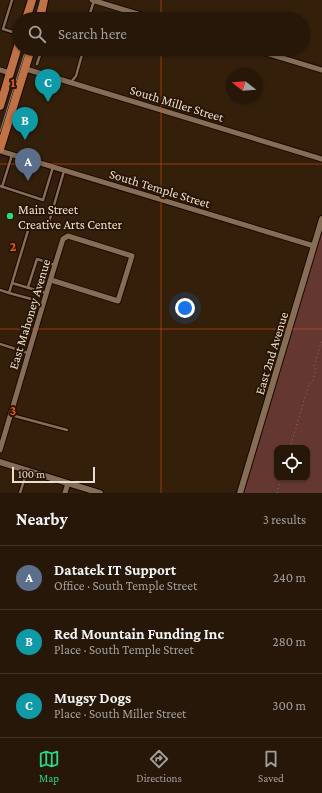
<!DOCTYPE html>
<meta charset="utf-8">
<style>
:root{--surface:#261708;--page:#322416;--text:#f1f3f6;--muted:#a49f9c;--line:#423629;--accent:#28d885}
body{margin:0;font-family:"Crimson Pro",serif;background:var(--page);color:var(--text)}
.controls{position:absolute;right:12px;bottom:12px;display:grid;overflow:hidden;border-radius:8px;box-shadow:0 1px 3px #0004}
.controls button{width:36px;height:36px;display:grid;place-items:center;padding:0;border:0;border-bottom:1px solid var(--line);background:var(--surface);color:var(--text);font:20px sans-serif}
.compass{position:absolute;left:226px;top:68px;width:36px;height:36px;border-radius:50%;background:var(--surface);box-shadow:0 1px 3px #0004;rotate:287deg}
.scale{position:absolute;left:12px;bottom:10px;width:83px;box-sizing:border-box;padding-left:4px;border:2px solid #eaddd0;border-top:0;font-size:11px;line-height:14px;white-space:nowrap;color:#eaddd0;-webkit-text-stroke:3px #291602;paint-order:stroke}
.you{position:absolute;left:185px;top:308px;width:14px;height:14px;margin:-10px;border:3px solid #fff;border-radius:50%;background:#1a73e8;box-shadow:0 0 0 6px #1a73e833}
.badge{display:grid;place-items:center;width:26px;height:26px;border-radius:50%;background:var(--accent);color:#fff;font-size:13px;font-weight:700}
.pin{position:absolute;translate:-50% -33px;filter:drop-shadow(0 1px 2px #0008)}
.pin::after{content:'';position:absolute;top:21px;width:14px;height:12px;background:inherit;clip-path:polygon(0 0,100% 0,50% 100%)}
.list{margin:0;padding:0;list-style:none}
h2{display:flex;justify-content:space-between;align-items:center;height:52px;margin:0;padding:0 16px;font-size:17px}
h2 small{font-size:13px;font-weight:400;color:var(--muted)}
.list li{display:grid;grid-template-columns:26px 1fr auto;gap:12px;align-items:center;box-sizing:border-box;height:64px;padding:0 16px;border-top:1px solid var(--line)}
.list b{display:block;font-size:15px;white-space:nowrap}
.list p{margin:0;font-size:13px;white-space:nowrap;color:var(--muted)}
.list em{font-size:13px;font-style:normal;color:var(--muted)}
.icon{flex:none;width:22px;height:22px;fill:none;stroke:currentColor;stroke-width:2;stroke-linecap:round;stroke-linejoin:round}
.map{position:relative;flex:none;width:322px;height:493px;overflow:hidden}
.search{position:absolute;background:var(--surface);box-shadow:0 1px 3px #0004;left:12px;right:12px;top:12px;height:44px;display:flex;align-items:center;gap:10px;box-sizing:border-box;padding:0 14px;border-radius:22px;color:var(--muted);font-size:15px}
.sheet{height:244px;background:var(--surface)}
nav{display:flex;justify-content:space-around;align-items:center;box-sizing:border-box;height:56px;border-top:1px solid var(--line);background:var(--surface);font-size:11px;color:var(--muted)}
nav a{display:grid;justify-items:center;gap:2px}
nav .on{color:var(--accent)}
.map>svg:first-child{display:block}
.green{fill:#643731;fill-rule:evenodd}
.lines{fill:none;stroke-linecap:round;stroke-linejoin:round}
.service-casing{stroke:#1a0800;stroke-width:4.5}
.minor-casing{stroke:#1a0800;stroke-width:7}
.tertiary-casing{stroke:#1a0800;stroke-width:8}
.primary-casing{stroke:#1a0800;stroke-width:10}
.path{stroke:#867563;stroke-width:1;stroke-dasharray:1 3;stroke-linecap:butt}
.service{stroke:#856d56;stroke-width:2.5}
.minor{stroke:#856d56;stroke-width:5}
.tertiary{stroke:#856d56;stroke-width:6}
.primary{stroke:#bf7245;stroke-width:8}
.tram{stroke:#938372;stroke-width:1}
.grid{fill:none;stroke:#e8590c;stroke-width:1;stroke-opacity:0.55}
.poi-dot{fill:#28d885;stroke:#291602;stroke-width:1.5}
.labels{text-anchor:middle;stroke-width:4;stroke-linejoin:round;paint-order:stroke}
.street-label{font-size:13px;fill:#eaddd0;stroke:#291602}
.poi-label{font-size:13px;fill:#eaddd0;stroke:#291602;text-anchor:start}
.grid-label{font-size:13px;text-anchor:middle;font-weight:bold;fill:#e8590c;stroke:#291602;stroke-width:4;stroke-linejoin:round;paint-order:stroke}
</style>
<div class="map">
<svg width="322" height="493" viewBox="0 0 322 493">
<rect width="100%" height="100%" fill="#331f0a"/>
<!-- green -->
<path class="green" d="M322 230V493H244ZM277 448H307V478H277Z"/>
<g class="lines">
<!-- service casing -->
<g class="service-casing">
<path id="service" d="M12 0 3 29 19 34
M43 16 52 19
M88 19 94 1
M37 64 42 49
M71 82 76 76 83 51 82 49
M0 186 43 200 53 167
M2 187 12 155
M12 283 46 293
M28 287 37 259 55 265
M0 290 9 293
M35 300 9 293 30 224 47 229 64 171
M0 344 28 353
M11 415 67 430
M20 493 27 471"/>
</g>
<!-- minor casing -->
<g class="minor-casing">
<path id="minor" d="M92 0 154 19
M253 49 322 70
M26 69 322 159
M0 70 10 73
M0 151 314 246
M0 450C21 380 41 309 63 239L68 236 132 256 118 301 51 280
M65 493 68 483"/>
</g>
<!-- tertiary casing -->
<g class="tertiary-casing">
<path id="tertiary" d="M0 462 100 493
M240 493 322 219"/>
</g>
<!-- primary casing -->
<g class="primary-casing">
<path id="primary" d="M26 19 32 0
M40 19 44 0
M0 106 19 43
M0 149 31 49"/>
</g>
<!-- path -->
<path class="path" d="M290 448 309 384 313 381 314 376 316 371 314 366 322 340
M277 493 281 478"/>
<!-- service -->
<use href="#service" class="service"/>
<!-- minor -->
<use href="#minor" class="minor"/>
<!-- tertiary -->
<use href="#tertiary" class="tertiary"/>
<!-- primary -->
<use href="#primary" class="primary"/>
<!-- tram -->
<path class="tram" d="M35 19 41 0
M0 132 26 49"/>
</g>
<!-- grid -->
<path class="grid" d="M161 0V19M161 49V493M0 164H322M0 329H322"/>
<!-- markers -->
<circle class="poi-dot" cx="10" cy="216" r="4"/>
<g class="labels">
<!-- street labels -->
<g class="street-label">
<text transform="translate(177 103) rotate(17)" y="5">South Miller Street</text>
<text transform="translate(160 188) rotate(17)" y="5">South Temple Street</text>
<text transform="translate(29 314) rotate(-73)" y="5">East Mahoney Avenue</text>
<text transform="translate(271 353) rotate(-73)" y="5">East 2nd Avenue</text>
</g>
<!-- poi labels -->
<g class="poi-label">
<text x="18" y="214">Main Street<tspan x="18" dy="15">Creative Arts Center</tspan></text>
</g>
</g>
<g class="grid-label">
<text x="13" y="87">1</text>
<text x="13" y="251">2</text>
<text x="13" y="415">3</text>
</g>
</svg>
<div class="controls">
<button><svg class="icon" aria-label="locate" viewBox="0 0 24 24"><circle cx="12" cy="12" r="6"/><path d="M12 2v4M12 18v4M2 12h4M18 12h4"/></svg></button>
</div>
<svg class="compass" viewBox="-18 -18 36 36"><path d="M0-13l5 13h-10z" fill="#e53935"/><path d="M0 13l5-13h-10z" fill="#a49f9c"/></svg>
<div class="scale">100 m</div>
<div class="you"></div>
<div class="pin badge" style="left:28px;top:181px;background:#5c6f8a">A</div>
<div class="pin badge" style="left:25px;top:140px;background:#0f9aa8">B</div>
<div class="pin badge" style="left:48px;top:102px;background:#0f9aa8">C</div>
<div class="search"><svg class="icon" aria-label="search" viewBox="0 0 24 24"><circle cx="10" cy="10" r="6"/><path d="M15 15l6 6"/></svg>Search here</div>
</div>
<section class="sheet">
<h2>Nearby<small>3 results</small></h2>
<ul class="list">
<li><span class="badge" style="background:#5c6f8a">A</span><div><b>Datatek IT Support</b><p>Office · South Temple Street</p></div><em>240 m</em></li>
<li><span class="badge" style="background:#0f9aa8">B</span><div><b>Red Mountain Funding Inc</b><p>Place · South Temple Street</p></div><em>280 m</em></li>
<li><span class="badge" style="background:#0f9aa8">C</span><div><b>Mugsy Dogs</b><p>Place · South Miller Street</p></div><em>300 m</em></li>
</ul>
</section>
<nav>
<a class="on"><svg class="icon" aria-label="map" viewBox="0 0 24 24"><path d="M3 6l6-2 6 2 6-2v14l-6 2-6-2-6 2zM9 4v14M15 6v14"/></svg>Map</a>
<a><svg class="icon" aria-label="directions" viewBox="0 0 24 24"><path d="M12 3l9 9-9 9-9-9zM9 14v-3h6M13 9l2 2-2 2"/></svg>Directions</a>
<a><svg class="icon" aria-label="saved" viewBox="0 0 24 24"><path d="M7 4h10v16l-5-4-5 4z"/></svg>Saved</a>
</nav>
